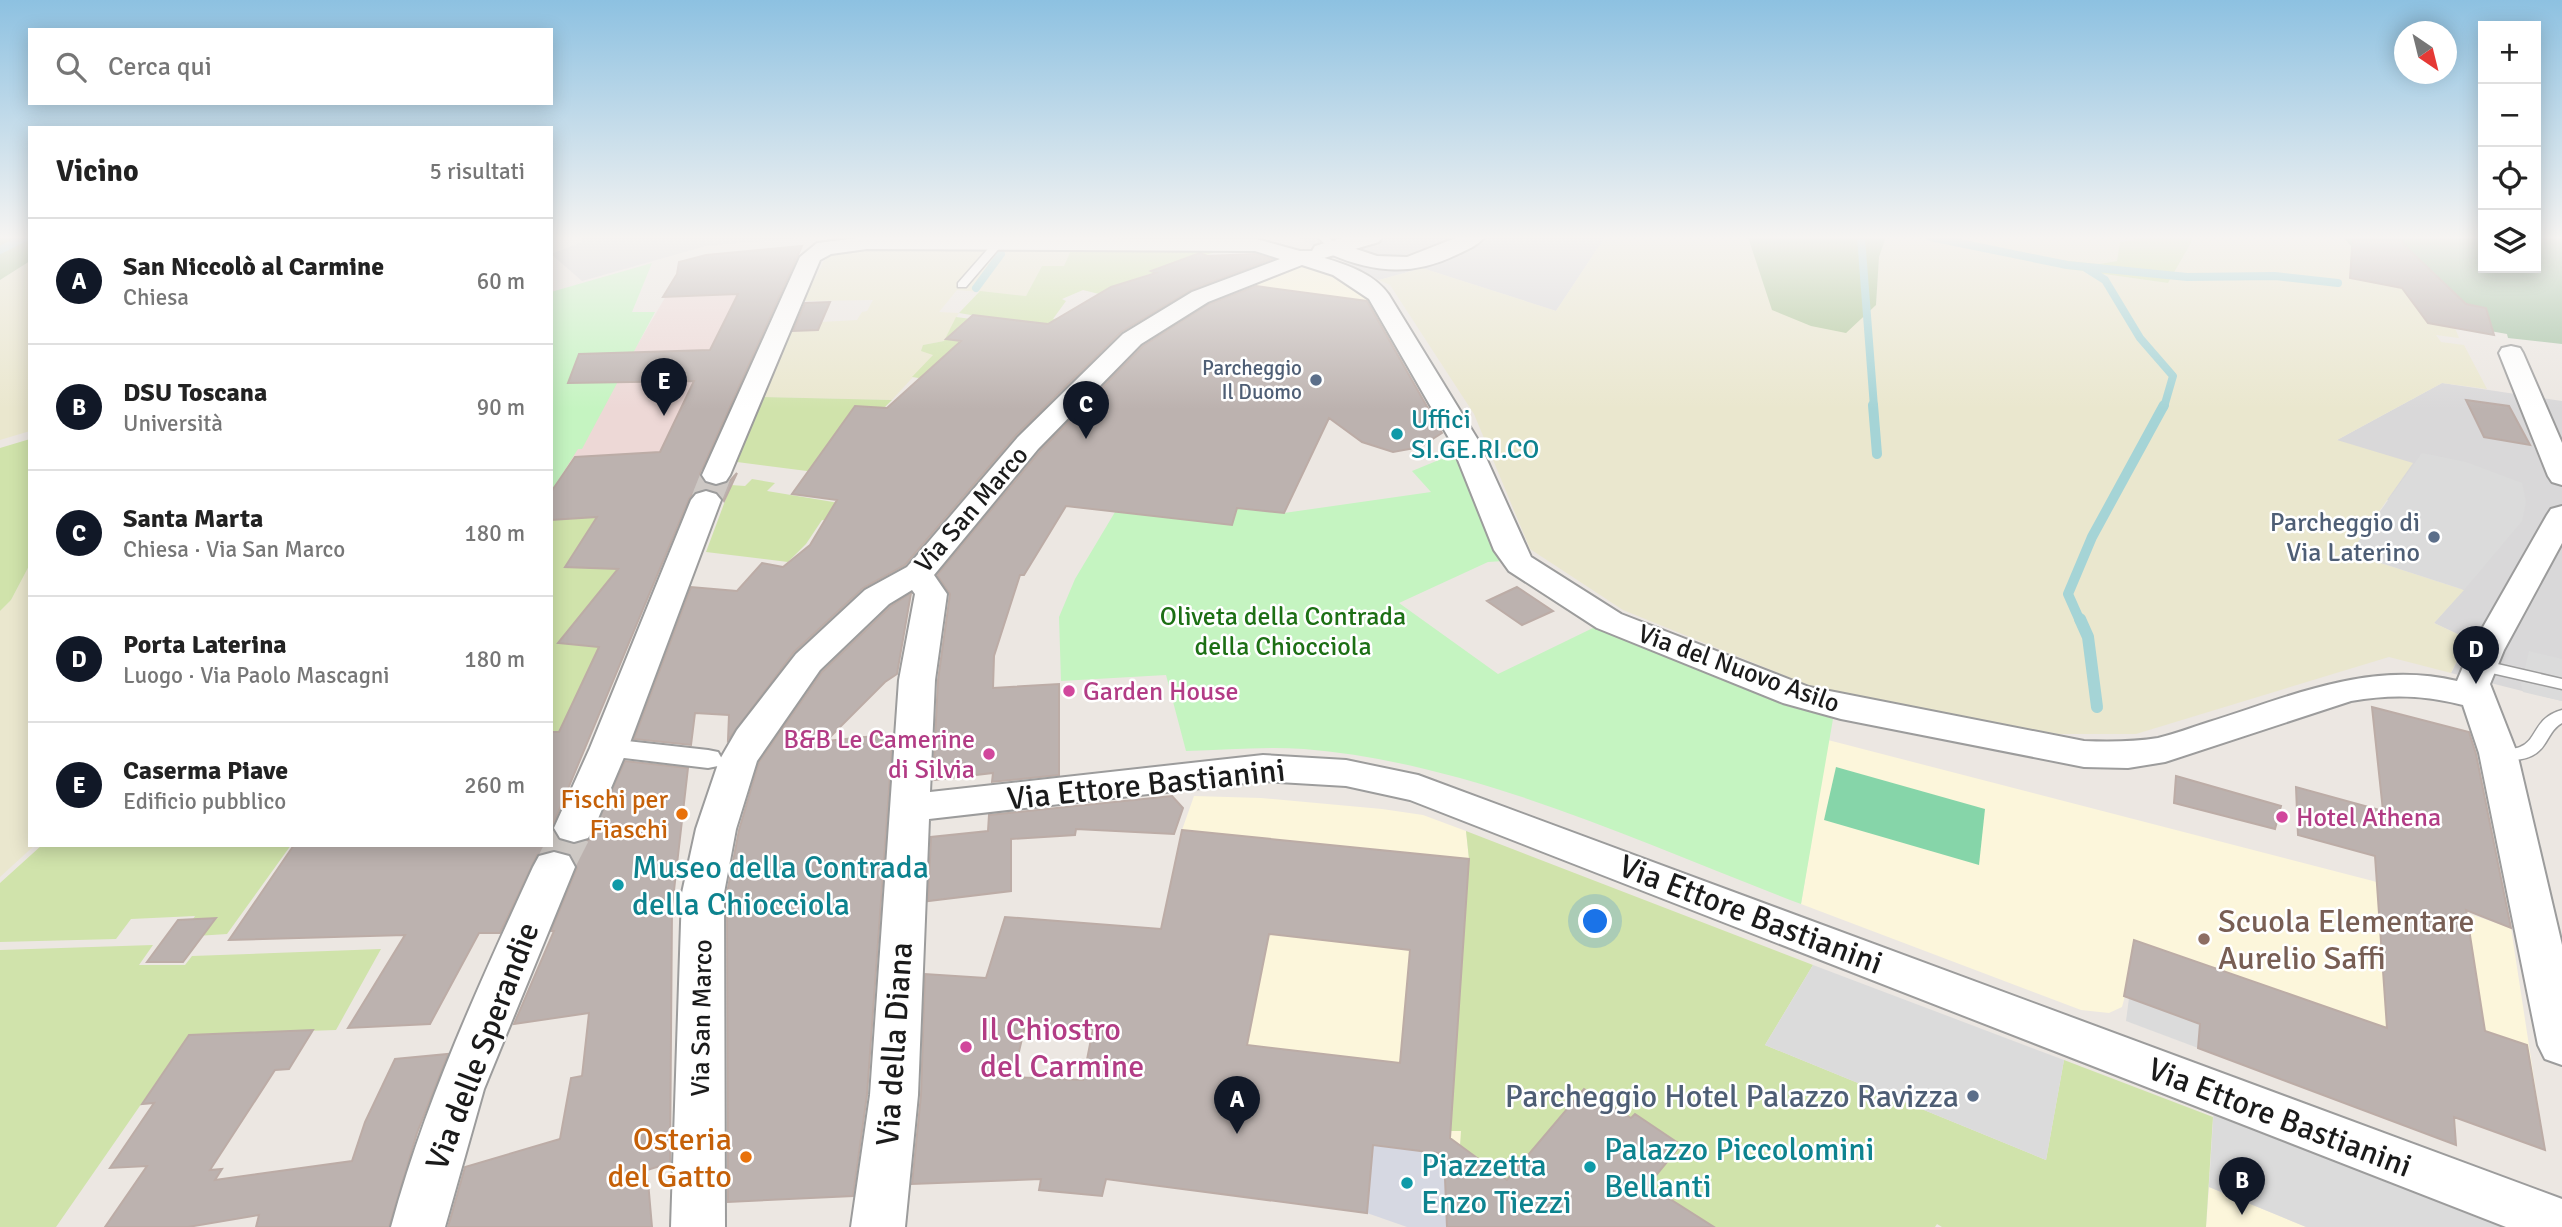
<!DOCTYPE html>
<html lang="it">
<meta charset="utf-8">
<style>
:root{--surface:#fff;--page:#f6f6f6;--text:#222;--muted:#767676;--line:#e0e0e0;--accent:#111827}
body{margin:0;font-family:Signika,sans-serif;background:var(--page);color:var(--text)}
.controls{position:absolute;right:21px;top:21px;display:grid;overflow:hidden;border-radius:0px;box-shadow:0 4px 18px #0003}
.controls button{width:63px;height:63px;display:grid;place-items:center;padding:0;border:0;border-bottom:2px solid var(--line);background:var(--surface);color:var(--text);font:35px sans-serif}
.compass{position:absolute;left:2394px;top:21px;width:63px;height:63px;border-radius:50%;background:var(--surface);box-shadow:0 4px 18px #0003;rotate:145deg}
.you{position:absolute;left:1596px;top:922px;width:24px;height:24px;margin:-18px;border:5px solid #fff;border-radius:50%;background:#1a73e8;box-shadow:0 0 0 10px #1a73e833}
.badge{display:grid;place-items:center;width:46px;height:46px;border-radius:50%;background:var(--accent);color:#fff;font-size:23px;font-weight:700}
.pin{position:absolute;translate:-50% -58px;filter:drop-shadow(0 2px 4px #0008)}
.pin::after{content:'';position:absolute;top:37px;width:24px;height:21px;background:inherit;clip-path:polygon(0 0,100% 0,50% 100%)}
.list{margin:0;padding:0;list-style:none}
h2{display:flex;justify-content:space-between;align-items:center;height:91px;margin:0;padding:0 28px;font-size:30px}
h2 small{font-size:23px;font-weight:400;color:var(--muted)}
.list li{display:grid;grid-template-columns:46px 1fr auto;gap:21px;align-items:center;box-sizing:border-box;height:126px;padding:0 28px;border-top:2px solid var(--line)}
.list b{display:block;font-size:26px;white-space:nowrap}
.list p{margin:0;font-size:23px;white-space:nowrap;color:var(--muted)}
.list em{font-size:23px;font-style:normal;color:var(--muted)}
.icon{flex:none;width:38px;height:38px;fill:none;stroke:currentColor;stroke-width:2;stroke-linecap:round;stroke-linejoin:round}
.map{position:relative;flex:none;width:2562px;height:1227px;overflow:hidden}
.search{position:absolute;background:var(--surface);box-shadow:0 4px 18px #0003;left:28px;top:28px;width:525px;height:77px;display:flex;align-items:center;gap:18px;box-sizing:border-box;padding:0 24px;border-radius:0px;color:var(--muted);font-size:26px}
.panel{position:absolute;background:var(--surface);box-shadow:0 4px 18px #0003;left:28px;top:126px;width:525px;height:721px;border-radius:0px}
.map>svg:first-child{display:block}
.residential{fill:#d9d8d9}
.education{fill:#fcf6db}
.military{fill:#edd8d6}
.farmland{fill:#eae7ce}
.grass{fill:#d0e3ab}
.forest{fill:#afc89a}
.cemetery{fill:#a5c3a5}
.park{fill:#c5f4c1}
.pitch{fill:#86d5a9}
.parking{fill:#dbdbdb}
.plaza{fill:#d6d8e2}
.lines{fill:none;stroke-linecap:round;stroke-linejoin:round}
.stream-far2{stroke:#a5d4d6;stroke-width:8}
.stream-far1{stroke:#a5d4d6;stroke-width:10}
.stream{stroke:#a5d4d6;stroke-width:12}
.building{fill:#bcb2af;stroke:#bcaca6;stroke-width:2;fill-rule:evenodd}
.minor-tunnel-far1{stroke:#cdc8c4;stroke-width:30;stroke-dasharray:30 15;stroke-linecap:butt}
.minor-tunnel{stroke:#cdc8c4;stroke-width:38;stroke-dasharray:38 18;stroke-linecap:butt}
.service-casing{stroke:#9c9c9c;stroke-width:3}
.pedestrian-casing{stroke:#9c9c9c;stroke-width:4}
.minor-casing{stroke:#9c9c9c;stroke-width:4}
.tertiary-casing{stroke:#9c9c9c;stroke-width:4}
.service{fill:#fff;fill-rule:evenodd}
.pedestrian{fill:#fff;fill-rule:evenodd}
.minor{fill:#fff;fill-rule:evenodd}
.tertiary{fill:#fff;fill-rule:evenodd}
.service-dot{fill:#5c6f8a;stroke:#fff;stroke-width:2.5}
.culture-dot{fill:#0f9aa8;stroke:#fff;stroke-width:2.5}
.hotel-dot{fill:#d1479c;stroke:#fff;stroke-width:2.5}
.food-dot{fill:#e8710a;stroke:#fff;stroke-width:2.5}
.education-dot{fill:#8d6e63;stroke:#fff;stroke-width:2.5}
.labels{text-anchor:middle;stroke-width:5;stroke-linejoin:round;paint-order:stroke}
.far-service-label{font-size:21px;fill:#4e5e75;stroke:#fff;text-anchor:end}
.culture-label{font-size:26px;fill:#0d838f;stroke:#fff;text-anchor:start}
.street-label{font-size:26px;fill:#1b1b1b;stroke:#fff}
.service-label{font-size:26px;fill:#4e5e75;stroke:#fff;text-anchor:end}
.park-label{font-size:26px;fill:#1c6f14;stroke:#fff}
.hotel-label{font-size:26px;fill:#b23c85;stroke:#fff;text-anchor:start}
.food-label{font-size:26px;fill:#c56008;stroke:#fff;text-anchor:end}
.near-street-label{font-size:32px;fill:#1b1b1b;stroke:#fff}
.near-culture-label{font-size:32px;fill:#0d838f;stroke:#fff;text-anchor:start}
.near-education-label{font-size:32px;fill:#785e54;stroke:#fff;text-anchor:start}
.near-hotel-label{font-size:32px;fill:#b23c85;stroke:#fff;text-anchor:start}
.near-service-label{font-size:32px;fill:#4e5e75;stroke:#fff;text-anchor:end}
.near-food-label{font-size:32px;fill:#c56008;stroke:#fff;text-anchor:end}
</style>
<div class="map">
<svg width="2562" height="1227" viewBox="0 0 2562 1227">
<rect width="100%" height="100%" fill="#ece7e2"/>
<!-- residential -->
<path class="residential" d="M582 237H810L706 246 582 281 551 254 582 242Z
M1297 237H1605L1556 311 1422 268 1379 280Z
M2442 383 2562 401V701L2451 673 2468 639 2434 623 2463 590 2337 440Z"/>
<!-- education -->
<path class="education" d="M1294 266 1332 271 1367 291 1390 334 1261 326 1268 313 1211 301Z
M1828 740 2373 881 2511 928 2545 1150 2455 1117 2456 1145 2198 1048 2200 1024 2125 996 2122 1007 2109 1013 2081 1010 1801 904Z
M1194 796 1261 798 1382 809 1423 815 1466 831 1469 859 1451 1131H1462L1460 1146 1444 1154 1373 1145 1131 1066 1182 830Z
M2209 1187 2306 1227H2206Z"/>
<!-- military -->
<path class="military" d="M802 246 705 472 689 500 637 502 551 492 676 279 679 262 706 255Z"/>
<!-- farmland -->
<path class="farmland" d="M1605 237H1748L1759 265 1876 305 1879 257 1886 237H2149L2120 242 2117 261 2099 264 2058 261 2061 268 2168 283 2192 241 2191 237H2343L2351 246 2350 278 2414 289 2454 325 2459 338 2436 335 2441 342 2464 345 2487 389 2442 383 2337 440 2413 463 2350 553 2464 590 2434 623 2468 639 2451 673 2389 657 2136 734H2058L1818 689 1623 610 1530 549 1474 414 1390 285 1379 280 1422 268 1556 311Z
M884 247 1071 250 1064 266H1042L1026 296 957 290 939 312 959 313 944 341 923 345 934 354 892 400 762 397 790 332 818 330 821 322 857 320 862 312 867 311 873 300 803 301 826 257 833 252 880 251Z
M30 261V431L0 440V280Z
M30 564V845H35L0 877V611L11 600Z"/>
<!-- grass -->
<path class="grass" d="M2149 237H2191L2192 241 2168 283 2061 268 2058 260 2099 264 2117 261 2120 242Z
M1227 248 1129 281 1103 295 1083 290 1062 299 1066 301 1053 319 1062 318 973 386 912 377 933 355 921 351 923 345 944 341 956 317 979 320 983 317 959 313 980 291 1026 296 1042 266H1064L1071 250Z
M762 397 892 400 872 420 885 481 737 462Z
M30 439V564L11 600 0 611V448Z
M752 479 775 483 767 491 857 506 841 522 822 520 806 544 788 562 706 552 731 485 745 486Z
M613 516 618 569 559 643 599 647 559 732H551V520Z
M1466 831 1813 965 1765 1045 2046 1160 2064 1060 2213 1117 2206 1227H1942L1937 1224 1935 1227H1714L1648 1185 1681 1145 1635 1114 1631 1118 1584 1089 1507 1180 1460 1146 1461 1131H1450L1469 859Z
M42 845H291L227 934 181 937 195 916 131 919 116 939 0 942V883Z
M153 945 139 965H185L192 956 381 949 336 1030 189 1035 56 1227H0V950Z"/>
<!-- forest -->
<path class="forest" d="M0 237H30V261L0 280Z
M1748 237H1886L1879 257 1876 305 1846 333 1811 326 1772 310Z"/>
<!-- cemetery -->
<path class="cemetery" d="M2343 237H2483V268H2536V237H2562V344L2508 338 2507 334 2439 322 2413 289 2350 278 2351 246Z"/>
<!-- park -->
<path class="park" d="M652 263 632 312H655L582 449H578L551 492V292Z
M1456 453 1503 561 1488 562 1399 603 1498 674 1597 626 1833 719 1801 904C1641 843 1475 763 1304 749 1265 746 1225 750 1186 751L1166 675 1061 681 1059 617 1075 579 1115 512 1232 525 1237 508 1284 513 1431 492 1412 471Z"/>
<!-- pitch -->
<path class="pitch" d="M1836 767 1985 809 1979 865 1824 820Z"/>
<!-- parking -->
<path class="parking" d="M2422 453 2466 462 2522 483 2526 502 2522 521 2464 590 2350 553Z
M2529 651 2562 659V701L2523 692 2521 684Z
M1813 965 2064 1060 2046 1160 1765 1045Z
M2129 998 2200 1024 2198 1048 2126 1021Z
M2214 1104 2534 1227H2306L2209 1187Z"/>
<!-- plaza -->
<path class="plaza" d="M1373 1145 1444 1154 1447 1227H1407L1367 1213Z"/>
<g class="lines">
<!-- stream-far2 -->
<path class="stream-far2" d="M1861 237 1874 407
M1930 237 2067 265 2187 277 2275 276 2338 283
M0 250 26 237
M2086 268 2105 280 2140 338 2173 376 2164 407
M976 288 1001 254"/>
<!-- stream-far1 -->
<path class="stream-far1" d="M1873 405 1877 454
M2080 621 2068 594 2092 537 2164 405"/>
<!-- stream -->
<path class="stream" d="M2080 619 2088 637 2097 707"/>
</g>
<!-- building -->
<path class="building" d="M2353 237H2401L2403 244 2466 304 2486 308 2494 335 2428 323 2402 288 2350 278Z
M802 246 700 474 704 482 717 487 727 484 737 473 724 501 718 492 707 488 695 491 689 499 552 827 559 841 575 845 590 839 625 761 688 768 672 908 670 1163 647 1170 652 1227H448L465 1167 560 1139 571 1078 582 1076 589 1013 514 1024 554 931H551L577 868 571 855 555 849 537 855 500 933H479L430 1024 348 1028 405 935 229 940 294 845H551V732H559L599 647 558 643 618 569 565 567 597 517 551 520V492L575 457 660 452 694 381 568 383 579 354 710 350 738 294 663 297 677 274 679 262 706 255Z
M1200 253 1207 256 1255 254 1272 259 1191 290 1121 332 1016 435 905 565 863 588 794 652 728 740 729 715 695 713 691 745 634 739 691 587 737 591 762 563 783 567 810 545 837 500 792 494 855 406 887 408 961 341 946 339 973 315 1048 324 1111 287 1156 273 1151 271Z
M1256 286 1367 301 1442 433 1420 447 1393 452 1362 442 1329 418 1284 513 1237 508 1232 525 1066 506 1024 575H1020L994 656 993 688 1059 684V775L992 782 993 773 933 780 938 680 950 594 937 575 1040 451 1143 346 1209 304Z
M830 302 818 330 793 331 805 303Z
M2466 400 2509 406 2530 445 2484 437Z
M1517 587 1553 611 1522 625 1487 601Z
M911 593 897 674 885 682 826 741 893 734 867 1095 853 1196 728 1202 727 893 739 830 759 762 822 672 891 606Z
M2372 707 2469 732 2476 754 2511 928 2466 910 2485 1031 2527 1045 2545 1150 2454 1117 2456 1145 2198 1048 2200 1024 2124 996 2134 940 2387 1028 2375 856 2298 835 2296 787 2383 811Z
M2176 776 2281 806 2275 829 2174 803Z
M1172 796 1183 808 1174 834 1076 829 1075 835 1011 839V891L928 901 931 837 988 831 989 815Z
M1182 830 1469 859 1450 1138 1507 1180 1584 1089 1631 1118 1635 1114 1681 1145 1648 1185 1714 1227H1447L1444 1154 1373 1145 1367 1213 1106 1179 1102 1196 1039 1190 1041 1179 912 1184 921 1095 925 974 986 978 1005 917 1161 929ZM1269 934 1410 950 1400 1063 1247 1045ZM1025 1026 1093 1029 1083 1080 1013 1077Z
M216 918 183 962H147L178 920Z
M313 1030 289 1069 275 1070 210 1170 222 1169 215 1180 352 1161 365 1122 395 1059 448 1054 417 1133 389 1227H256L259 1215 188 1227H105L147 1166 110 1168 154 1103 142 1104 189 1035Z"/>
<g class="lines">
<!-- minor-tunnel-far1 -->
<path class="minor-tunnel-far1" d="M706 500 716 475"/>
<!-- minor-tunnel -->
<path class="minor-tunnel" d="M554 867 574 828"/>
<!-- service casing -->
<g class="service-casing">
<path id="service" d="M1317 237H1328L1341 248 1332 250Z
M993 243 1002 245 966 287H958V283Z
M2480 660 2562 679V689L2474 669 2472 665 2474 661Z
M2562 710V723C2553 728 2550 736 2544 745 2533 762 2510 762 2492 757L2489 753 2492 749C2501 746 2511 751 2520 747 2538 740 2533 718 2562 710Z"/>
</g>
<!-- pedestrian casing -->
<g class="pedestrian-casing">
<path id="pedestrian" d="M609 739 708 750 718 752 722 759 718 766 708 768 599 755 595 748 599 741Z"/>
</g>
<!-- minor casing -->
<g class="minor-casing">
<path id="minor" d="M865 237 1256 239 1300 251H1315L1318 256C1344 264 1373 272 1389 295L1478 440 1531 557 1621 614 1809 687 2084 741C2109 742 2133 742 2158 738 2175 734 2193 727 2209 722 2292 696 2370 660 2457 681L2470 650 2547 515 2551 509 2562 506V543L2504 650 2490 684 2517 753 2562 945V1065L2545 1059 2538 1045 2479 753 2463 705C2422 695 2392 694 2351 701L2165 762 2128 768 2084 767 1841 719 1783 703 1597 628 1509 571 1494 550 1450 440 1369 299 1333 275 1302 265 1208 302 1141 344 1038 449 934 575 947 594 935 680 930 792 1263 755 1346 760 1418 775 2562 1199V1227H2506L1410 800 1346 786 1263 781 929 819 918 1095 905 1227H851L870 1095 899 680 915 594 912 590 889 604 820 670 757 761 736 829 724 893 725 1227H671L682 893 696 829 719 761 737 730 796 654 865 590 907 567 1018 437 1123 334 1192 292 1280 259 1255 251 867 249 831 254 820 260 730 475 726 481 716 484 706 481 702 475 800 257 817 243Z
M1458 237H1484C1478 246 1466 250 1456 255 1413 276 1374 273 1330 254L1327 249 1338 243 1377 256 1407 257Z
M2511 346 2520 348 2523 353 2562 443V485L2552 482 2548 476 2499 353 2502 348Z
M706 491 716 494 721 500 628 748 594 828 588 838 574 842 560 838 554 828 590 748 691 500 696 494Z
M554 852 569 856 575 867 484 1089 445 1227H391C425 1101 479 985 533 867L539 856Z"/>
</g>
<!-- tertiary casing -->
<g class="tertiary-casing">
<path id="tertiary" d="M1345 237H1382L1379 242 1324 258 1315 256 1312 251 1315 246Z"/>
</g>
<!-- service -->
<use href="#service" class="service"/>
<!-- pedestrian -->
<use href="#pedestrian" class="pedestrian"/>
<!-- minor -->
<use href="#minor" class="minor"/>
<!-- tertiary -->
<use href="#tertiary" class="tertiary"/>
</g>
<!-- sky -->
<linearGradient id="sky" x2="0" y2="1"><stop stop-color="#8dc1e1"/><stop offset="0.58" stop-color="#f6f4f2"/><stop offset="1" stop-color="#f6f4f2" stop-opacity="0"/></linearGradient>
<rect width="2562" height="409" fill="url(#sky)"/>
<!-- markers -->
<g class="service-dot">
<circle cx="1316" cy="380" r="7"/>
<circle cx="2434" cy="537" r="7"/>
<circle cx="1973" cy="1096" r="7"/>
</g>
<g class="culture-dot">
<circle cx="1397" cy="434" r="7"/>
<circle cx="618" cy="885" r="7"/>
<circle cx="1590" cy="1167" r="7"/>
<circle cx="1407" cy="1183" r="7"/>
</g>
<g class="hotel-dot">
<circle cx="1069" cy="691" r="7"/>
<circle cx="989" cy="754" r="7"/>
<circle cx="2282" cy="817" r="7"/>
<circle cx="966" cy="1047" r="7"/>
</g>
<g class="food-dot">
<circle cx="682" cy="814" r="7"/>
<circle cx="746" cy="1157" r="7"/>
</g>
<circle class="education-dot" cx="2204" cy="939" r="7"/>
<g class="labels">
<!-- far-service labels -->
<g class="far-service-label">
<text x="1302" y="375">Parcheggio<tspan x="1302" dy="24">Il Duomo</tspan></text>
</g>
<!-- culture labels -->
<g class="culture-label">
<text x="1411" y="428">Uffici<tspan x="1411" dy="30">SI.GE.RI.CO</tspan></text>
</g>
<!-- street labels -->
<g class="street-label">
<text transform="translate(971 509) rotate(-49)" y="9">Via San Marco</text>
<text transform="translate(1739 668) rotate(20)" y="9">Via del Nuovo Asilo</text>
<text transform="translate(701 1018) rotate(-89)" y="9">Via San Marco</text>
</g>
<!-- service labels -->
<g class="service-label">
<text x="2420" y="531">Parcheggio di<tspan x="2420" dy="30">Via Laterino</tspan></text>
</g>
<!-- park labels -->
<g class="park-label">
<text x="1283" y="625">Oliveta della Contrada<tspan x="1283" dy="30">della Chiocciola</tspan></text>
</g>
<!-- hotel labels -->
<g class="hotel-label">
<text x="1083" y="700">Garden House</text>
<text x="975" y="748" text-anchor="end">B&amp;B Le Camerine<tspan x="975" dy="30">di Silvia</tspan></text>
<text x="2296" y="826">Hotel Athena</text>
</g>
<!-- food labels -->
<g class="food-label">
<text x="668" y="808">Fischi per<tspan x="668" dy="30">Fiaschi</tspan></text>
</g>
<!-- near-street labels -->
<g class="near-street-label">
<text transform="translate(1146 784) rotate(-6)" y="11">Via Ettore Bastianini</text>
<text transform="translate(1751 914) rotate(21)" y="11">Via Ettore Bastianini</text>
<text transform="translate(894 1044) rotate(-86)" y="11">Via della Diana</text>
<text transform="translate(482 1046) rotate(-69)" y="11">Via delle Sperandie</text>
<text transform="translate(2280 1117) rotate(21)" y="11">Via Ettore Bastianini</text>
</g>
<!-- near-culture labels -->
<g class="near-culture-label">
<text x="632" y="878">Museo della Contrada<tspan x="632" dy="37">della Chiocciola</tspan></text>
<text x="1604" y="1160">Palazzo Piccolomini<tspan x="1604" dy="37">Bellanti</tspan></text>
<text x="1421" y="1176">Piazzetta<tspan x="1421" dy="37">Enzo Tiezzi</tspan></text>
</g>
<!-- near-education labels -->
<g class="near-education-label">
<text x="2218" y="932">Scuola Elementare<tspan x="2218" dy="37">Aurelio Saffi</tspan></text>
</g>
<!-- near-hotel labels -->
<g class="near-hotel-label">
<text x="980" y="1040">Il Chiostro<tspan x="980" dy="37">del Carmine</tspan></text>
</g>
<!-- near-service labels -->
<g class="near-service-label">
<text x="1959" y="1107">Parcheggio Hotel Palazzo Ravizza</text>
</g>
<!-- near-food labels -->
<g class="near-food-label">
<text x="732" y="1150">Osteria<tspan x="732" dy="37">del Gatto</tspan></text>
</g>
</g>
</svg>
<div class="controls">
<button>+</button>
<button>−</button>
<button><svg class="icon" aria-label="locate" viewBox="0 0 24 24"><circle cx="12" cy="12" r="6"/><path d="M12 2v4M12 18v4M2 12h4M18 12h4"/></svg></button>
<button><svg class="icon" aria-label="layers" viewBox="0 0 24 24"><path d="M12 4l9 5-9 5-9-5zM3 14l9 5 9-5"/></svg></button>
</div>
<svg class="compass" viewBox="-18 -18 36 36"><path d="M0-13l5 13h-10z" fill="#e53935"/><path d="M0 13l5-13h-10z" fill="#767676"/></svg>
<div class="you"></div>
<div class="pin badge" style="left:1237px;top:1134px">A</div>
<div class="pin badge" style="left:2242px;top:1215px">B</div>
<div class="pin badge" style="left:1086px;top:439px">C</div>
<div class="pin badge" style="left:2476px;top:684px">D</div>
<div class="pin badge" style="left:664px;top:416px">E</div>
<div class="search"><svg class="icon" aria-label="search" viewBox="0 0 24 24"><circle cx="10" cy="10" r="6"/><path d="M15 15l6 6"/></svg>Cerca qui</div>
<section class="panel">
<h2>Vicino<small>5 risultati</small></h2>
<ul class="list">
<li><span class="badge">A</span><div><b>San Niccolò al Carmine</b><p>Chiesa</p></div><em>60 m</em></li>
<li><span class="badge">B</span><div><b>DSU Toscana</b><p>Università</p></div><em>90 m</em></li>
<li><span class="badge">C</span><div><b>Santa Marta</b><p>Chiesa · Via San Marco</p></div><em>180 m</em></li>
<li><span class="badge">D</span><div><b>Porta Laterina</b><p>Luogo · Via Paolo Mascagni</p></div><em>180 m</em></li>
<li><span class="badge">E</span><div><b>Caserma Piave</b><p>Edificio pubblico</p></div><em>260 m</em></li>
</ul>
</section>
</div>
